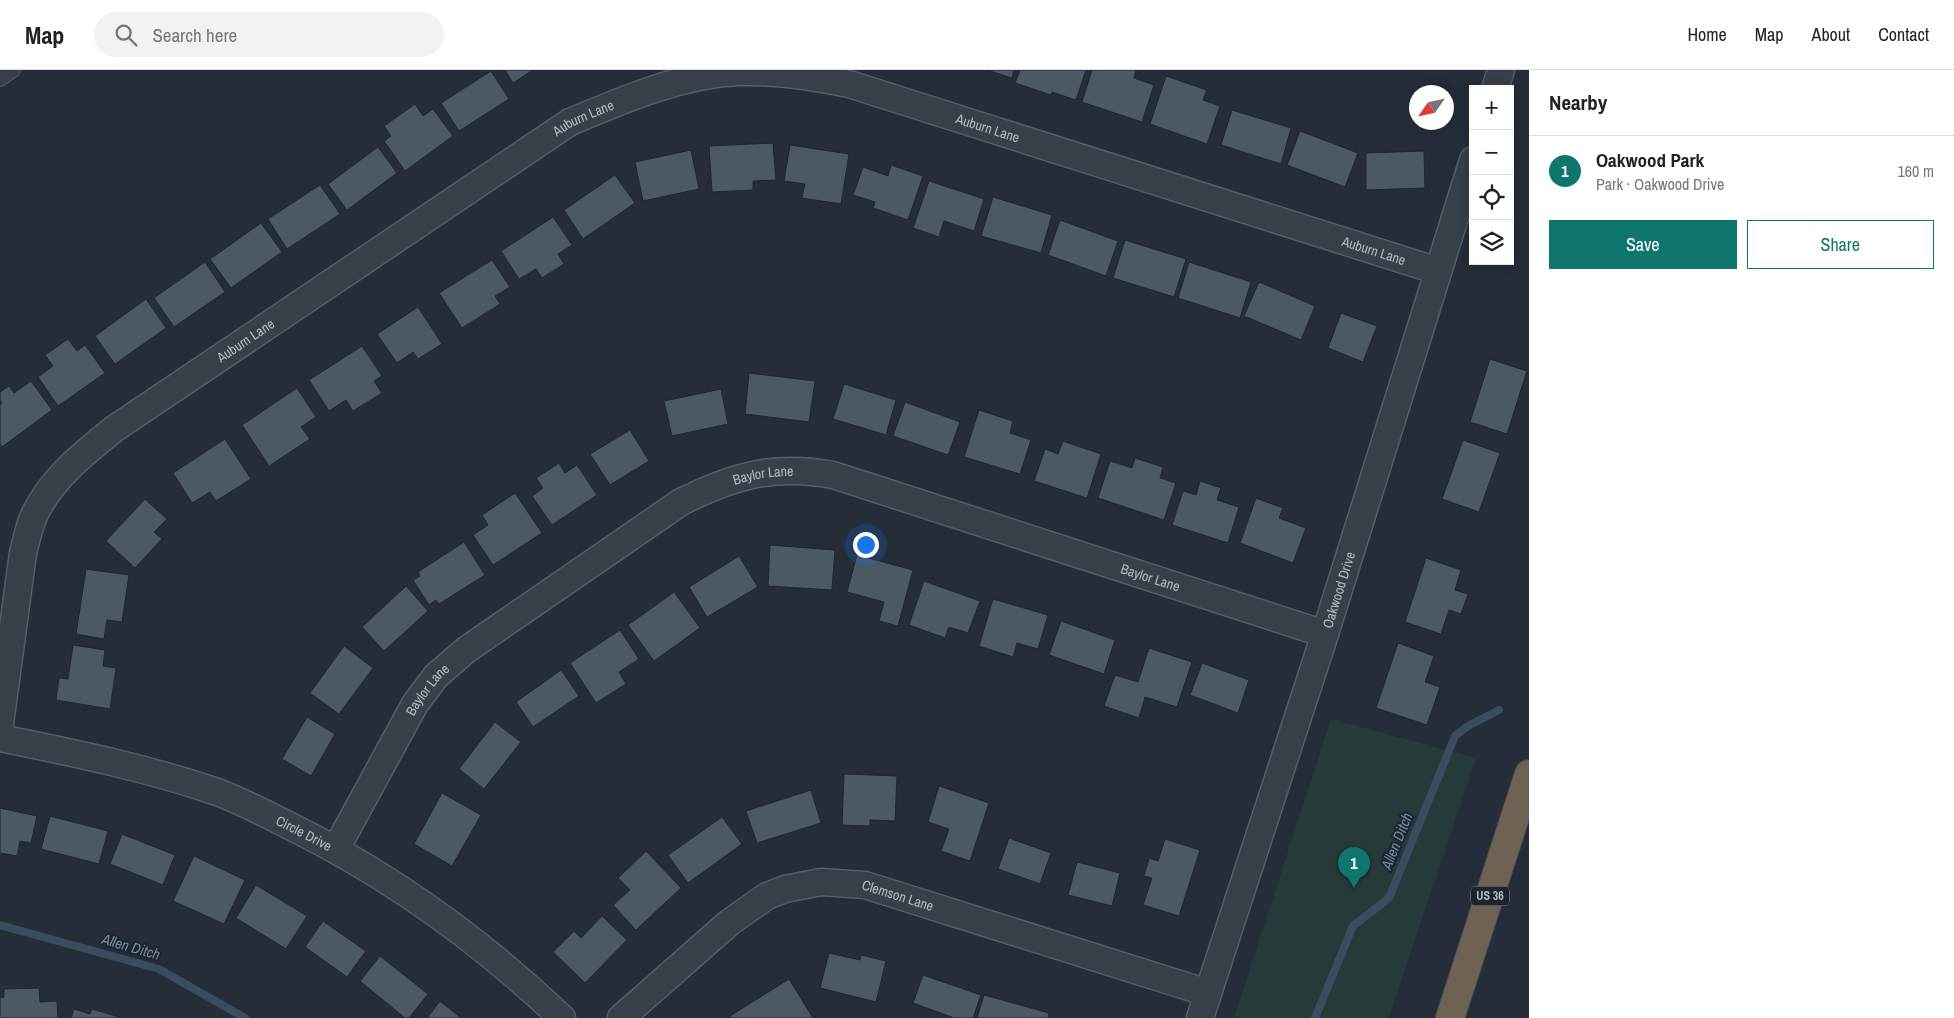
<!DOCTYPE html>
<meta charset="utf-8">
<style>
:root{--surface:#fff;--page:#f2f2f2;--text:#222;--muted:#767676;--line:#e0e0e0;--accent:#0f766e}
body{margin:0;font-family:"Archivo Narrow",sans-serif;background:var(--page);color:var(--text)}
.controls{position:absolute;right:15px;top:15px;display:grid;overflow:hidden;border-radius:0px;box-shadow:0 2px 12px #0003}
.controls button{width:45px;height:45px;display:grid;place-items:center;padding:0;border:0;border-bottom:1px solid var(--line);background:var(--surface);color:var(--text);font:25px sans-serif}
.compass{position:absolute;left:1409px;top:15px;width:45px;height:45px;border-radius:50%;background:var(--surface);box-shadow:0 2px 12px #0003;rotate:236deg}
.you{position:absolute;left:865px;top:474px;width:18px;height:18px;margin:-12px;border:4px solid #fff;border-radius:50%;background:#1a73e8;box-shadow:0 0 0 8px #1a73e833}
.badge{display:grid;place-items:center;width:32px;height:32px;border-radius:50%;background:var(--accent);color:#fff;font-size:16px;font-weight:700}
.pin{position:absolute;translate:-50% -41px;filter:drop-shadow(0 1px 2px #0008)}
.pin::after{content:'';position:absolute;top:26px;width:18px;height:15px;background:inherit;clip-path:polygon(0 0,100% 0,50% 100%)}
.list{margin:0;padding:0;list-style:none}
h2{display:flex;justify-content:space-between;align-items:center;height:65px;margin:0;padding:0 20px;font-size:21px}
h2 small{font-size:16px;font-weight:400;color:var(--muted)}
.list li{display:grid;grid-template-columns:32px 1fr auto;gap:15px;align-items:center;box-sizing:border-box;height:70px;padding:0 20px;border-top:1px solid var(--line)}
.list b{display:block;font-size:19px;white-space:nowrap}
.list p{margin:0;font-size:16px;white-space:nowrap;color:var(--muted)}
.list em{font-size:16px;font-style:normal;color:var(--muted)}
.actions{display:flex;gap:10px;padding:15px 20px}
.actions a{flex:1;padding:11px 0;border:1px solid var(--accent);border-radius:0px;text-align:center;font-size:18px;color:var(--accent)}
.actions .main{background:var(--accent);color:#fff}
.icon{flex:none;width:28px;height:28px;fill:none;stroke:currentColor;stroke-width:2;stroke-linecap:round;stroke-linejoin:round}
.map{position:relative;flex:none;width:1529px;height:948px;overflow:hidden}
header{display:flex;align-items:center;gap:30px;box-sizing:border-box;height:70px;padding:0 25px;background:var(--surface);border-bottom:1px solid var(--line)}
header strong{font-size:24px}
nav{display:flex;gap:28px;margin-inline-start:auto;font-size:18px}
.search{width:350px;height:45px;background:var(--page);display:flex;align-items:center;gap:12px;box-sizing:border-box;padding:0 18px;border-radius:28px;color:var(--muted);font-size:19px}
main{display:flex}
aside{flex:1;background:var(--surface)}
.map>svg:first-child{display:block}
.green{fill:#263a3a}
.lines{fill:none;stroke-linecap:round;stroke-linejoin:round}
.stream{stroke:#3a4c5f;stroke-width:8}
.building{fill:#4c5863;stroke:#1e262f}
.lane-casing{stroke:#555d66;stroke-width:16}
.street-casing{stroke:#555d66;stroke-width:29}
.highway-casing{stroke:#424a53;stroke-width:30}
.lane{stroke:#373f48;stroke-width:14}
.street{stroke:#373f48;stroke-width:26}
.highway{stroke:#6e6255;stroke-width:28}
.labels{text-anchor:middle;stroke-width:4;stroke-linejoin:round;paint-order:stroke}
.shield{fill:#1c242d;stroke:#858d97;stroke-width:1}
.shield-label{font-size:12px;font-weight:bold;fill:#b2bac4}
.street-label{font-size:14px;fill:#b2bac4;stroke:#1c242d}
.water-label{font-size:15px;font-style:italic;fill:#758ca5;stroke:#1c242d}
</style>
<header>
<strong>Map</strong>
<div class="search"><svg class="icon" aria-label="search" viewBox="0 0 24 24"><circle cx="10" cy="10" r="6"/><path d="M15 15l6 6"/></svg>Search here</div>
<nav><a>Home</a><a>Map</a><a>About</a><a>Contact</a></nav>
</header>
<main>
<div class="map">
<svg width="1529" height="948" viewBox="0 0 1529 948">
<rect width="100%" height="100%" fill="#242d38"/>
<!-- green -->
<path class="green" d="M1331 649 1476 688 1389 948H1234Z"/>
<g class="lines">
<!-- stream -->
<path class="stream" d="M0 855 159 899 245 948
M1315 948 1353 856 1389 828 1455 666 1468 656 1499 640"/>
</g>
<!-- building -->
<path class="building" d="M505 0H533L513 13Z
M987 0H1014L1012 8Z
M1020 0H1086L1076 30 1052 22 1051 25 1015 13Z
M1092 0H1136L1134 8 1154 15 1142 52 1082 32Z
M491 1 509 29 459 61 441 33Z
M1166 6 1207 20 1203 30 1220 36 1207 74 1150 54Z
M415 34 423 46 433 39 453 66 405 101 384 71 391 66 384 56Z
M1232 40 1291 58 1281 94 1221 75Z
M1300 61 1358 83 1345 117 1287 95Z
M773 73 776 110 753 111V120L712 122 709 76Z
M790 75 849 84 841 134 802 128 805 114 784 111Z
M378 77 397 103 347 140 328 114Z
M691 80 699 119 643 131 635 92Z
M1424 81 1425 118 1366 120V83Z
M891 95 923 106 908 150 873 138 875 132 853 125 863 97 888 106Z
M615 105 635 133 583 169 564 140Z
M929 111 984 129 974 161 944 151 939 167 913 158Z
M320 115 340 144 287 179 268 149Z
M993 127 1052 145 1041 183 981 166Z
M553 147 572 175 558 184 564 194 542 208 536 199 519 209 501 181Z
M1060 150 1118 171 1106 206 1048 185Z
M261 153 282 182 231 218 210 189Z
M1125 170 1186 189 1174 227 1113 208Z
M492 190 510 217 495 226 500 234 462 258 439 223Z
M205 192 225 222 174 257 154 228Z
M1189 192 1251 212 1240 248 1178 228Z
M1259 212 1315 236 1301 270 1244 246Z
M146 229 166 258 115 294 95 266Z
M418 237 442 274 418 289 413 282 397 293 377 264Z
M1341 243 1377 256 1363 292 1328 278Z
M68 269 77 281 85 275 105 303 58 336 38 307 53 296 45 285Z
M362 276 382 306 374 311 382 323 353 341 346 330 329 341 309 310Z
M1490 289 1527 301 1507 364 1470 352Z
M749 303 815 311 809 352 745 344Z
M31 311 52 340 2 377 0 374V335L2 333 0 330V322L9 316 14 323Z
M844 314 896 330 886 365 833 349Z
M297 318 316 347 301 357 310 369 269 396 242 355Z
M721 319 728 354 672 366 664 331Z
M905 332 960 352 948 385 893 366Z
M979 340 1013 351 1010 363 1031 370 1020 404 964 387Z
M630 360 649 391 610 415 590 384Z
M225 369 251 409 216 431 210 422 192 433 173 403Z
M1463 370 1500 383 1479 442 1442 429Z
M1063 371 1101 384 1087 428 1034 411 1045 379 1058 384Z
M1135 388 1163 397 1160 408 1176 413 1164 450 1098 428 1110 391 1132 398Z
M559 393 565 403 577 395 597 425 552 455 532 426 543 418 536 408Z
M1200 411 1221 418 1217 430 1239 437 1228 473 1172 455 1183 421 1196 425Z
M515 423 542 463 493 495 473 465 488 455 482 445Z
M1256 428 1283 438 1279 448 1306 458 1293 493 1240 473Z
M145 429 167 449 154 462 162 469 135 498 106 471Z
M464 472 485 505 439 534 436 530 429 535 413 510 420 506 418 502Z
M770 475 835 480 832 520 768 516Z
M857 485 913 500 898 556 879 551 884 532 847 522Z
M739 486 758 517 707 547 689 517Z
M1426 488 1461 500 1455 520 1468 524 1461 544 1449 540 1441 564 1405 552Z
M86 499 129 505 122 552 107 550 104 569 76 564Z
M924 511 980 531 968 563 949 557 945 568 909 555Z
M406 516 428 541 384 581 362 557Z
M674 522 700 558 654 591 628 555Z
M993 529 1048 545 1038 579 1017 573 1013 587 979 576Z
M1061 551 1115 570 1104 604 1049 585Z
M620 560 639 589 619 602 626 614 596 633 570 593Z
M1398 573 1434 586 1425 612 1440 617 1427 655 1376 638Z
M73 575 105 580 103 596 116 598 110 639 56 630 59 608 68 609Z
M344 576 373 598 339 644 310 623Z
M1149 578 1192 592 1177 637 1145 627 1139 648 1104 636 1115 605 1138 612Z
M1202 593 1249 610 1238 643 1190 625Z
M561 600 579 626 533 657 516 632Z
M307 647 335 664 311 706 282 689Z
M495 652 521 672 484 719 459 699Z
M844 704 897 706 895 751 870 750V756L842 755Z
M939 716 989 733 970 791 941 781 949 759 928 752Z
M811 720 821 753 757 773 746 741Z
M442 723 481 745 452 796 414 774Z
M0 738 37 746 31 773 20 771 17 786 0 783Z
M50 746 108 761 99 794 41 779Z
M722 747 742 774 688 813 668 785Z
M122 764 175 785 163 815 110 794Z
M1009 768 1051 783 1040 814 998 799Z
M1165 769 1200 780 1179 846 1143 835 1152 808 1144 806 1149 788 1158 791Z
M646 781 681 818 636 860 613 835 630 820 618 808Z
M194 786 245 810 224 854 173 831Z
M1077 792 1120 803 1112 836 1068 825Z
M256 815 307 846 286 879 236 848Z
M602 846 627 870 585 913 553 882 574 861 581 868Z
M323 851 366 881 347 907 305 877Z
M829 883 860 890 861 885 886 891 876 932 820 918Z
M380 886 428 924 409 948H405L360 911Z
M923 905 981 925 973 948H954L913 933Z
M789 909 813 948H731L730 946Z
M39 918 40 932 57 931 58 948H0V928L4 927V919Z
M984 925 1049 943 1048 948H977Z
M440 931 461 948H427Z
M74 939 90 944 92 939 123 948H71Z"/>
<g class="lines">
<!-- lane casing -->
<g class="lane-casing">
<path id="lane" d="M0 9 13 0"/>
</g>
<!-- street casing -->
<g class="street-casing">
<g id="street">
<path d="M1495 19 1501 0"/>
<path id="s1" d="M0 654 23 483C27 468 30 450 39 436 56 405 87 381 114 359L570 52C623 30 679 5 738 2 776 1 812 6 849 14L1438 201"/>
<path id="s2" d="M0 668C74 683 148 698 220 723 243 732 266 744 288 755 390 805 480 870 562 948"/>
<path id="s3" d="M336 779 415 634 436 606 466 580 681 432C733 406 774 394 833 405L1325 564"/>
<path id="s4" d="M621 948 730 852 767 826 785 819 821 812 865 815 1208 923"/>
<path id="s5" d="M1200 948 1325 564 1473 90"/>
</g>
</g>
<!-- highway casing -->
<g class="highway-casing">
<path id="highway" d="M1450 948 1529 704"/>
</g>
<!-- lane -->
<use href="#lane" class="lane"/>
<!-- street -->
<use href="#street" class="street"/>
<!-- highway -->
<use href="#highway" class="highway"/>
</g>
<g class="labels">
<!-- shield labels -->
<rect class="shield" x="1471" y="816.5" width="38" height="19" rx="4"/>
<g class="shield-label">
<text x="1490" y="830">US 36</text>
</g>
<!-- street labels -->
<g class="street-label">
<text dy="5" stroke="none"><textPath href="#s1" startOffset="894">Auburn Lane</textPath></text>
<text dy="5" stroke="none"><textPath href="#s1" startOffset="1314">Auburn Lane</textPath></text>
<text dy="5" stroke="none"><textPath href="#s1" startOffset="1719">Auburn Lane</textPath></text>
<text dy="5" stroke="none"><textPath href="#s1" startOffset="489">Auburn Lane</textPath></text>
<text dy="5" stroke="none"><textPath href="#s3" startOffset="588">Baylor Lane</textPath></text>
<text dy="5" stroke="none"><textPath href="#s3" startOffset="992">Baylor Lane</textPath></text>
<text dy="5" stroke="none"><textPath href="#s5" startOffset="450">Oakwood Drive</textPath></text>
<text dy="5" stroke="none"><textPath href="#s3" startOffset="184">Baylor Lane</textPath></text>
<text dy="5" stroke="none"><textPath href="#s2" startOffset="320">Circle Drive</textPath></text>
<text dy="5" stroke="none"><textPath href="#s4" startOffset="325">Clemson Lane</textPath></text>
</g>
<!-- water labels -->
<g class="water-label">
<text transform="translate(1397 771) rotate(-68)" y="5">Allen Ditch</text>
<text transform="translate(131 877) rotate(16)" y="5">Allen Ditch</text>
</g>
</g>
</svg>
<div class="controls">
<button>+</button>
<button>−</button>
<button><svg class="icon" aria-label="locate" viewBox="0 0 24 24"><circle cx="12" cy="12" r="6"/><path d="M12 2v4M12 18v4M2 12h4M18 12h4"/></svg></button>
<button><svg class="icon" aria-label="layers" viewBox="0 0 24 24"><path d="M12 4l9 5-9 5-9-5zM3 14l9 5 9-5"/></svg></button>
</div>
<svg class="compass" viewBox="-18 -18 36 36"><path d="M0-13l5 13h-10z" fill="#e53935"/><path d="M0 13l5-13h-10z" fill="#767676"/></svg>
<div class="you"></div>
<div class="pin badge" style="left:1354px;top:818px">1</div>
</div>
<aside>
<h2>Nearby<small></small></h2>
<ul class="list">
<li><span class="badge">1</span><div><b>Oakwood Park</b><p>Park · Oakwood Drive</p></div><em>160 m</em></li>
</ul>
<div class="actions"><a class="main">Save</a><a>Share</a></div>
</aside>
</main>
